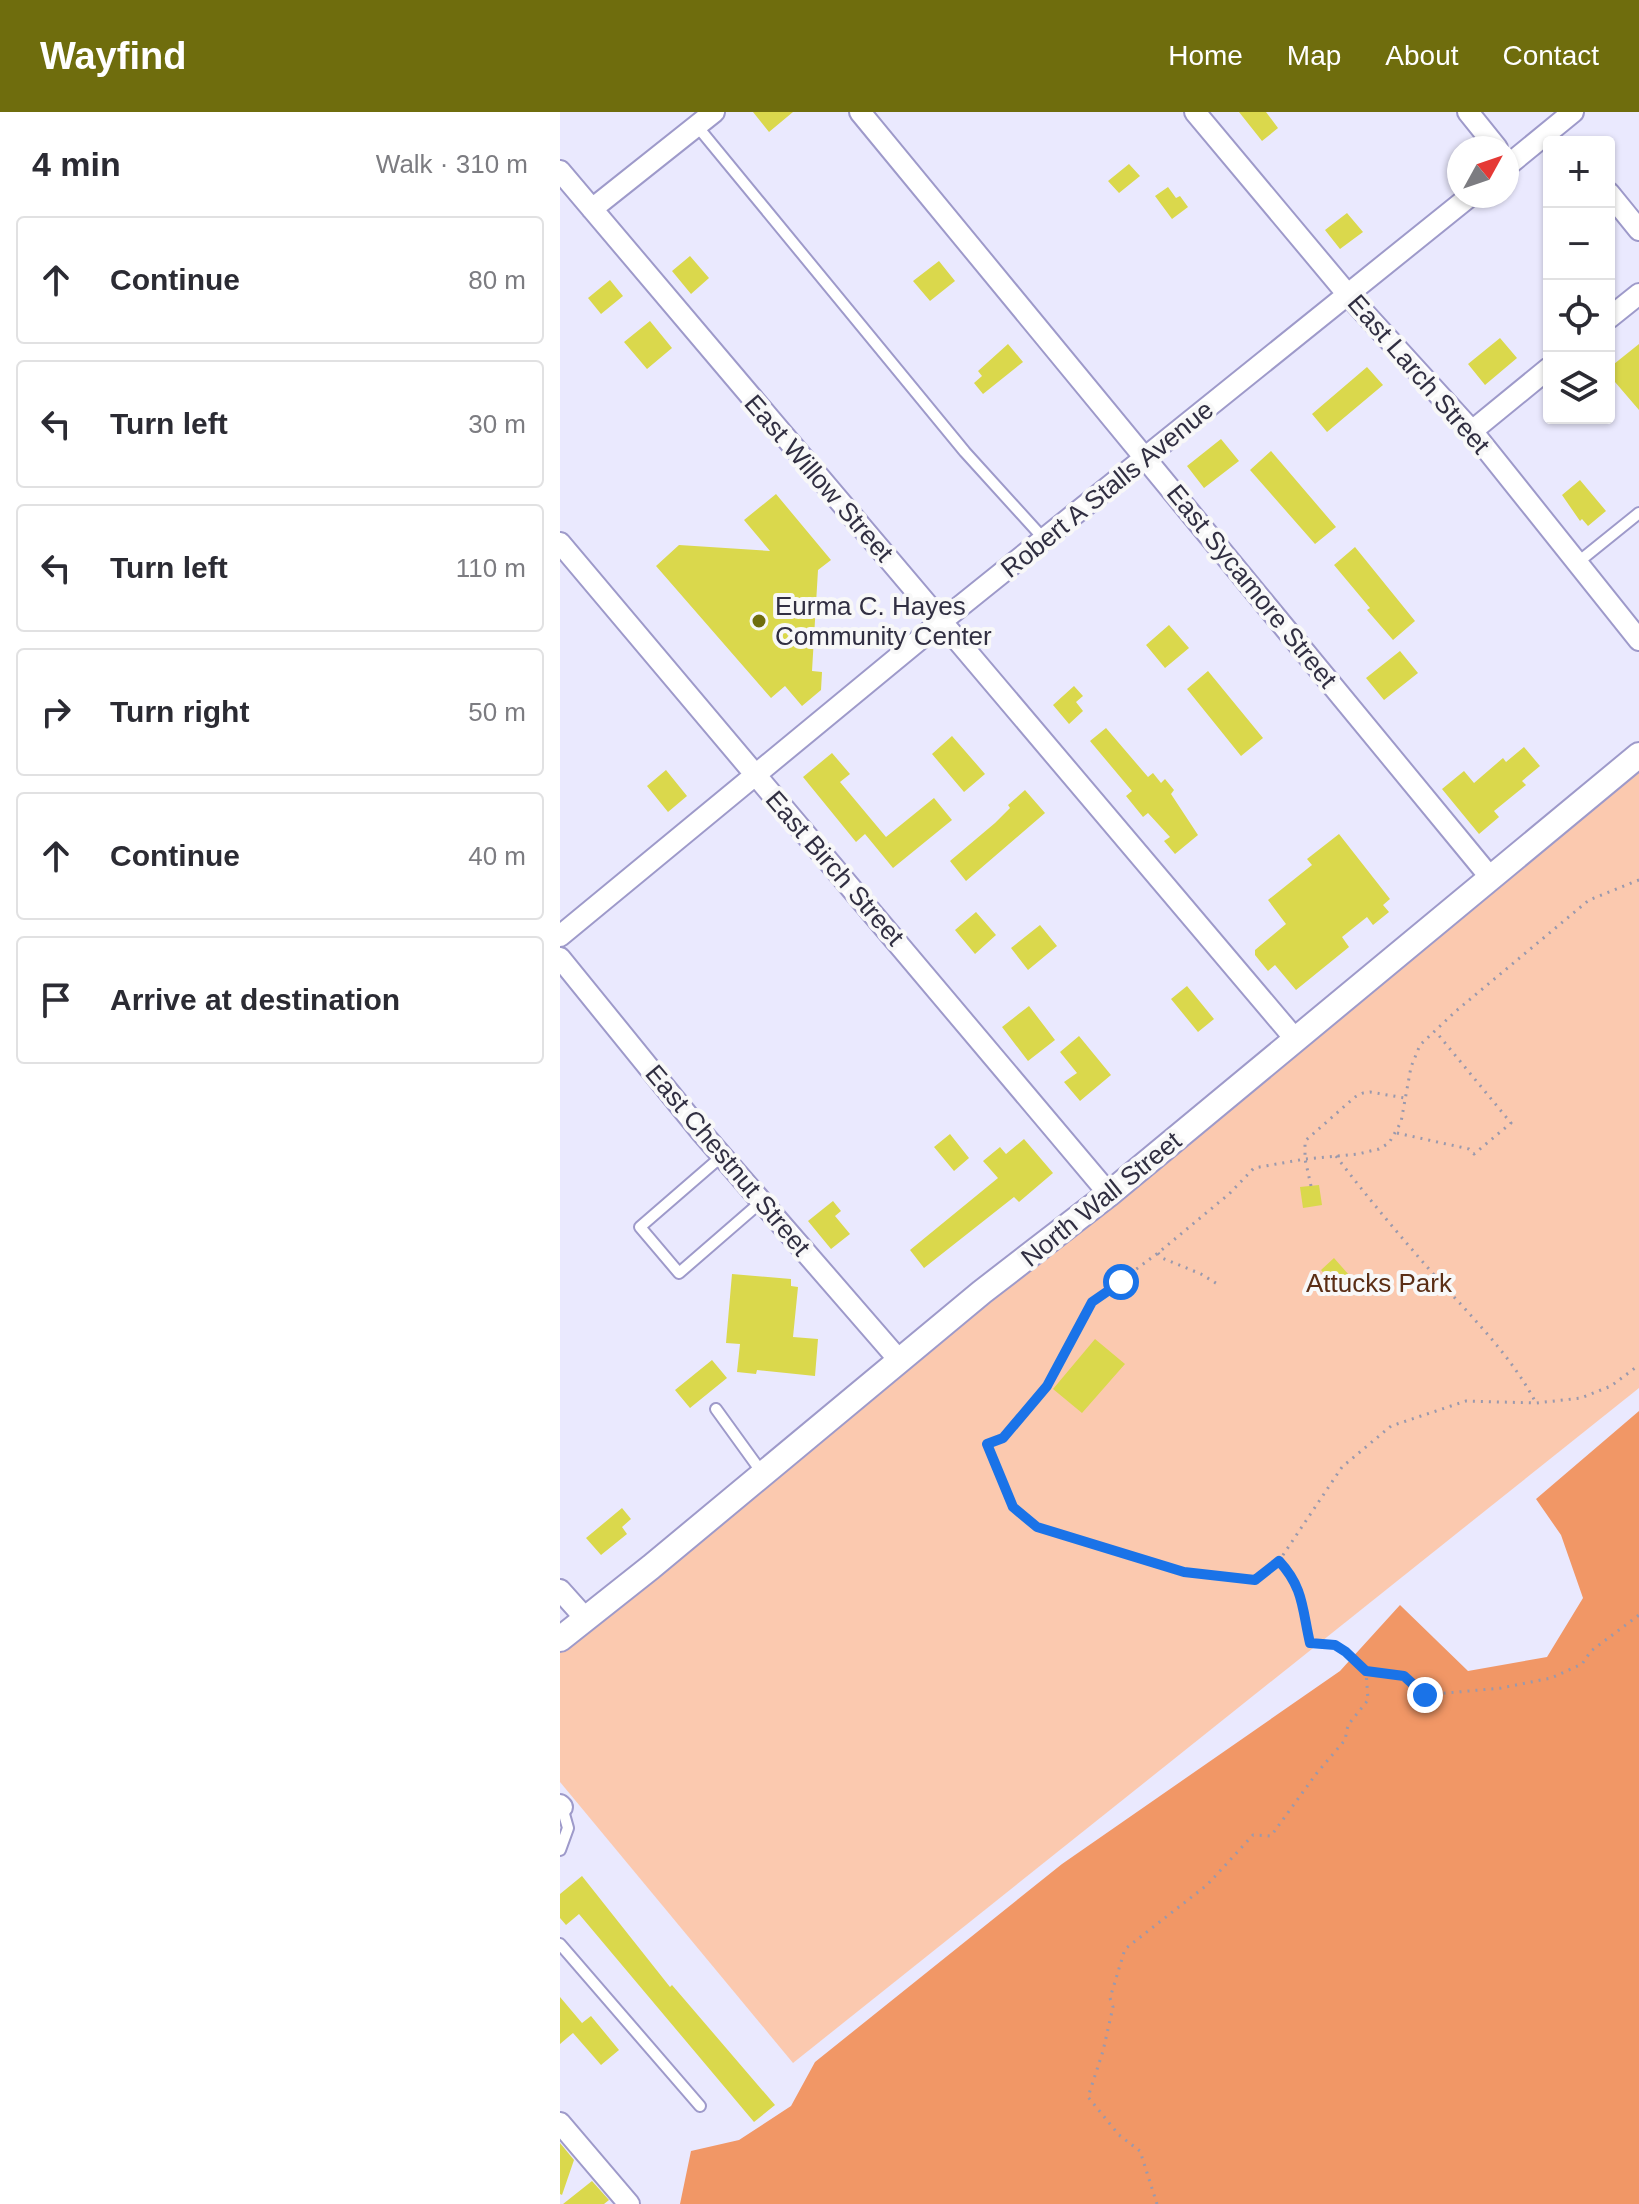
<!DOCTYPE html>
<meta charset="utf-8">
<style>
:root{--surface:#fff;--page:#f7f7f7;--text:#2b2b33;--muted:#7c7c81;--line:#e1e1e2;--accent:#6f6d0d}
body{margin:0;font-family:Arial,sans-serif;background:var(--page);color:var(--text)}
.controls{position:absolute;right:24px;top:24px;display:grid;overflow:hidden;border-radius:8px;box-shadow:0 2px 6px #0004}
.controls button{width:72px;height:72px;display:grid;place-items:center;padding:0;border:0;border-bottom:2px solid var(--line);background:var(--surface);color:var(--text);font:40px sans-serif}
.compass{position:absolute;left:887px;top:24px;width:72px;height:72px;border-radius:50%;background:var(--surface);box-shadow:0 2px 6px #0004;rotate:50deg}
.stop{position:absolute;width:24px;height:24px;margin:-18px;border:6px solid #1a73e8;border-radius:50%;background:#fff}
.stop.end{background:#1a73e8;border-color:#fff;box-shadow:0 2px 8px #0008}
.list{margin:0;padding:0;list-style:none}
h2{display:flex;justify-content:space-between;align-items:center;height:104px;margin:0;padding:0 32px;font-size:34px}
h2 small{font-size:26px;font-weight:400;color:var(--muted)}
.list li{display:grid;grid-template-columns:52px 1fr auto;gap:24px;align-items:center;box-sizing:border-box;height:128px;margin:0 16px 16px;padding:0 16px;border:2px solid var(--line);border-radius:8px}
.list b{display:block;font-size:30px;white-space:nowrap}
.list em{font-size:26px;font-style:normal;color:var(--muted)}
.icon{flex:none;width:44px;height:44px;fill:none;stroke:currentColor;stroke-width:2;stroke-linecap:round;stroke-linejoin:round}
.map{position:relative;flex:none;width:1079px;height:2092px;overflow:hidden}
header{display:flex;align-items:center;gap:48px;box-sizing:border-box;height:112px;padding:0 40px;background:var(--accent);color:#fff}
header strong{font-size:38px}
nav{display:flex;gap:44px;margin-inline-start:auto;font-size:28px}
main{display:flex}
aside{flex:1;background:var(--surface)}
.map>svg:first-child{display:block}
.green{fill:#fbc9af}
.forest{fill:#f19766}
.building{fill:#dad84c}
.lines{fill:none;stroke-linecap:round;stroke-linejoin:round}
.service-casing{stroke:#9e9aca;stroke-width:14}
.minor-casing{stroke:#9e9aca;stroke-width:24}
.tertiary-casing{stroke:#9e9aca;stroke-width:28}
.path{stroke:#9a99ad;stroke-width:3;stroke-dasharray:2 6;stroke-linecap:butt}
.service{stroke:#fff;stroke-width:10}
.minor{stroke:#fff;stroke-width:20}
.tertiary{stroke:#fff;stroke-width:24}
.route{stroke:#1a73e8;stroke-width:10}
.poi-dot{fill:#6f6d0d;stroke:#f8f8f8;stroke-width:3}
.labels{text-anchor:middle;stroke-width:8;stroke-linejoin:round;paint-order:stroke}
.street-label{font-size:26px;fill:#312f42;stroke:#f8f8f8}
.poi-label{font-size:26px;fill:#312f42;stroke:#f8f8f8;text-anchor:start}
.park-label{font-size:26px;fill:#5b2e15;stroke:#f8f8f8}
</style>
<header>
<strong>Wayfind</strong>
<nav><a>Home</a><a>Map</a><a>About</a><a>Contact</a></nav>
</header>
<main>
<aside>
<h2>4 min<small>Walk · 310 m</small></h2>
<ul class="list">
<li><svg class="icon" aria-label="ahead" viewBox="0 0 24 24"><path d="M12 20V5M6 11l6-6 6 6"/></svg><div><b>Continue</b></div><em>80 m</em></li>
<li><svg class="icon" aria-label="left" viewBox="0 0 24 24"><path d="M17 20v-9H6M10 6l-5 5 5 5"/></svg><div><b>Turn left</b></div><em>30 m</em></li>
<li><svg class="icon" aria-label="left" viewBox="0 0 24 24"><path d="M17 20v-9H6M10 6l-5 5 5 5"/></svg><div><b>Turn left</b></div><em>110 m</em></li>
<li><svg class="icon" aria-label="right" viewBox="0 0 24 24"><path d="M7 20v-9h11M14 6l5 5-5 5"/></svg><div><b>Turn right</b></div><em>50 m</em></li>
<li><svg class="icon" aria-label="ahead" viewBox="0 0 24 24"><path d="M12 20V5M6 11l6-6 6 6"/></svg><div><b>Continue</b></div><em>40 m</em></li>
<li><svg class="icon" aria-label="arrive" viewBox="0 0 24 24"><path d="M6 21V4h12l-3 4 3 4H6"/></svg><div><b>Arrive at destination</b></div></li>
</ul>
</aside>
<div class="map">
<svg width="1079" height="2092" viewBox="0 0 1079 2092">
<rect width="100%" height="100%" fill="#eae9fe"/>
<!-- green -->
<path class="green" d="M1079 643V1276L233 1951 0 1670V1523Z"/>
<!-- forest -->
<path class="forest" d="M1079 1299V2092H120L131 2039 179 2028 231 1994 255 1950 502 1752 780 1559 840 1493 908 1559 987 1545 1023 1486 1001 1423 976 1387Z"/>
<!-- building -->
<path class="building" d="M193 0H233L209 20Z
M679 0H706L718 16 702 29Z
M569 52 580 64 559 81 548 69Z
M608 75 616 86 620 84 628 95 612 107 595 84Z
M787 101 803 120 780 137 765 118Z
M130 144 149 166 131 182 112 159Z
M379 149 395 169 370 189 353 169Z
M50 168 63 184 41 202 28 186Z
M90 209 112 236 87 257 64 230Z
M940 226 957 246 925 273 908 252Z
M448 232 463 250 423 282 414 271 422 264 418 259Z
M1079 232V298L1049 263V256Z
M807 255 823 273 767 320 752 302Z
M661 327 679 349 644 376 627 354Z
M711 339 776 415 755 432 690 358Z
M1020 368 1046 399 1028 414 1022 407 1020 409 1002 383Z
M216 382 271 448 258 458 252 559 262 560 261 578 242 594 225 574 211 586 96 454 119 433 210 439 184 408Z
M795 435 855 509 833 528 807 498 810 496 774 453Z
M609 513 629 536 605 556 586 533Z
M840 539 858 561 824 588 806 566Z
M648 559 703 626 681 644 627 577Z
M514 574 523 584 516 590 523 599 509 612 493 593Z
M546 616 588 665 593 661 601 671 605 667 614 678 611 682 638 723 615 742 604 729 610 725 588 701 583 705 566 684 572 679 530 629Z
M392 624 425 662 404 680 372 642Z
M964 635 980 654 962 669 966 673 934 699 939 705 919 722 882 677 904 659 914 671 943 646 946 650Z
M272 641 290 662 280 670 326 725 374 686 392 708 333 756 305 722 296 730 243 665Z
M106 658 127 684 108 700 87 674Z
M465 678 485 701 406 769 390 749 435 711 450 696 448 693Z
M779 722 830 787 823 793 829 800 813 813 807 805 782 825 789 835 736 878 715 853 708 859 695 843V838L726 812 708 788 752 753 747 747Z
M416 800 436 823 415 842 395 818Z
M480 813 497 834 468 858 451 836Z
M627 874 654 907 638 920 611 887Z
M469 894 495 928 468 949 442 915Z
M519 924 551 963 520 989 504 970 517 961 500 940Z
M390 1022 409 1046 394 1059 374 1035Z
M464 1027 493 1061 459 1090 454 1085 364 1156 350 1138 438 1066 423 1049 440 1035 446 1042Z
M759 1073 762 1093 743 1096 740 1075Z
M273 1089 281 1099 275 1104 290 1122 271 1137 248 1109Z
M774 1146 789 1163 776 1175 761 1158Z
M172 1162 231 1167V1174L238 1175 233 1225 258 1227 255 1264 197 1258 196 1262 177 1260 180 1232 166 1231Z
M535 1227 565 1252 522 1301 493 1277Z
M152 1248 167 1266 130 1296 115 1278Z
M62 1396 71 1407 62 1415 67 1422 41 1443 26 1426Z
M22 1764 110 1875 112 1873 215 1993 194 2010 19 1802 6 1813 0 1806V1782Z
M0 1885 22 1911 31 1904 59 1938 41 1953 13 1921 0 1932Z
M0 2031 14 2048 2 2083 0 2082Z
M32 2069 49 2088 44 2092H3Z"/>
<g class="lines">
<!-- service casing -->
<g class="service-casing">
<path id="service" d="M137 14 405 340 484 427
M1017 451 1079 401
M162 1044 80 1115 119 1161 202 1089
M156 1297 203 1362
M0 1738 8 1716 2 1695
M0 1832 140 1994"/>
</g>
<!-- minor casing -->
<g class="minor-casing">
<path id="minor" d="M300 0 930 765
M635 0 789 184 912 319 1079 528
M908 0 937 36
M947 54 1013 0
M0 59 736 928
M1049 81 1079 118
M32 97 154 0
M1049 206 1079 182
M912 319 989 256
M0 431 549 1082
M0 824 382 509 910 84
M0 846 142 1021 339 1248
M0 1478 26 1507
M0 1693 2 1695
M0 2011 69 2092"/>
</g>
<!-- tertiary casing -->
<g class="tertiary-casing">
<path id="tertiary" d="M0 1527 91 1455 422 1180 549 1082 1079 643"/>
</g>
<!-- path -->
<path class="path" d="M1079 768 1029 788 896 899 860 933 851 955 841 1010 829 1031 819 1037 798 1042 745 1047 694 1056 669 1082 598 1141 532 1190 487 1274 443 1326 427 1332 453 1395 477 1415 624 1460 695 1468 719 1449 782 1355 831 1314 906 1289 976 1291 1021 1286 1051 1274 1079 1253
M837 1021 909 1037 914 1042 951 1011 876 920
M776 1044C810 1089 846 1131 883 1173 916 1209 952 1246 975 1289
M751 1074 745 1047V1029L795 985 803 981 810 980 845 986
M598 1141 602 1146 641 1162 659 1173
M719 1449C744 1476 742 1497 750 1531L775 1533 806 1559 844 1564 865 1583 941 1576 991 1566 1022 1552 1031 1539 1079 1503
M597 2092 580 2039 559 2023 528 1985 543 1939 553 1895 550 1886 565 1837 647 1773 693 1723 711 1724 756 1662 785 1628 788 1613 808 1588 806 1559"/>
<!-- service -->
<use href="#service" class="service"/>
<!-- minor -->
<use href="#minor" class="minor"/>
<!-- tertiary -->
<use href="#tertiary" class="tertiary"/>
</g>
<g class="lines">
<!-- route -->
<path class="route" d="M561 1170 532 1190 487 1274 443 1326 427 1332 453 1395 477 1415 624 1460 695 1468 719 1449C744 1476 742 1497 750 1531L775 1533 786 1540 806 1559 844 1564 865 1583"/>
</g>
<!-- markers -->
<circle class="poi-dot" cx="199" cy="509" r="8"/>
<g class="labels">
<!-- street labels -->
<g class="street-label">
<text transform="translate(859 262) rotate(49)" y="9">East Larch Street</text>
<text transform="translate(259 366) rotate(49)" y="9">East Willow Street</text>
<text transform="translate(547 377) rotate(-39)" y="9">Robert A Stalls Avenue</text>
<text transform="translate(692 474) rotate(51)" y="9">East Sycamore Street</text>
<text transform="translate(275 756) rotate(49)" y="9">East Birch Street</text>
<text transform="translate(168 1048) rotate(50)" y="9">East Chestnut Street</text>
<text transform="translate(541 1087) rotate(-39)" y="9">North Wall Street</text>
</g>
<!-- poi labels -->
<g class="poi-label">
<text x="215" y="503">Eurma C. Hayes<tspan x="215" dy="30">Community Center</tspan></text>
</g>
<!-- park labels -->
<g class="park-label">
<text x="819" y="1180">Attucks Park</text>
</g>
</g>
</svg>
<div class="controls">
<button>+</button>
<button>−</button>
<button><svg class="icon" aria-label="locate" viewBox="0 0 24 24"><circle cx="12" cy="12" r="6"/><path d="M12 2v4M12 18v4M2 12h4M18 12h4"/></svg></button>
<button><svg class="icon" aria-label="layers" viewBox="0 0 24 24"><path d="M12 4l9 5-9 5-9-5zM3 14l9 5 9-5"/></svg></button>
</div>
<svg class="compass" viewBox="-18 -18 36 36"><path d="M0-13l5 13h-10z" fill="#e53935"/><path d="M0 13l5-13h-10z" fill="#7c7c81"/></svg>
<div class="stop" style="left:561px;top:1170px"></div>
<div class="stop end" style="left:865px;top:1583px"></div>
</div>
</main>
